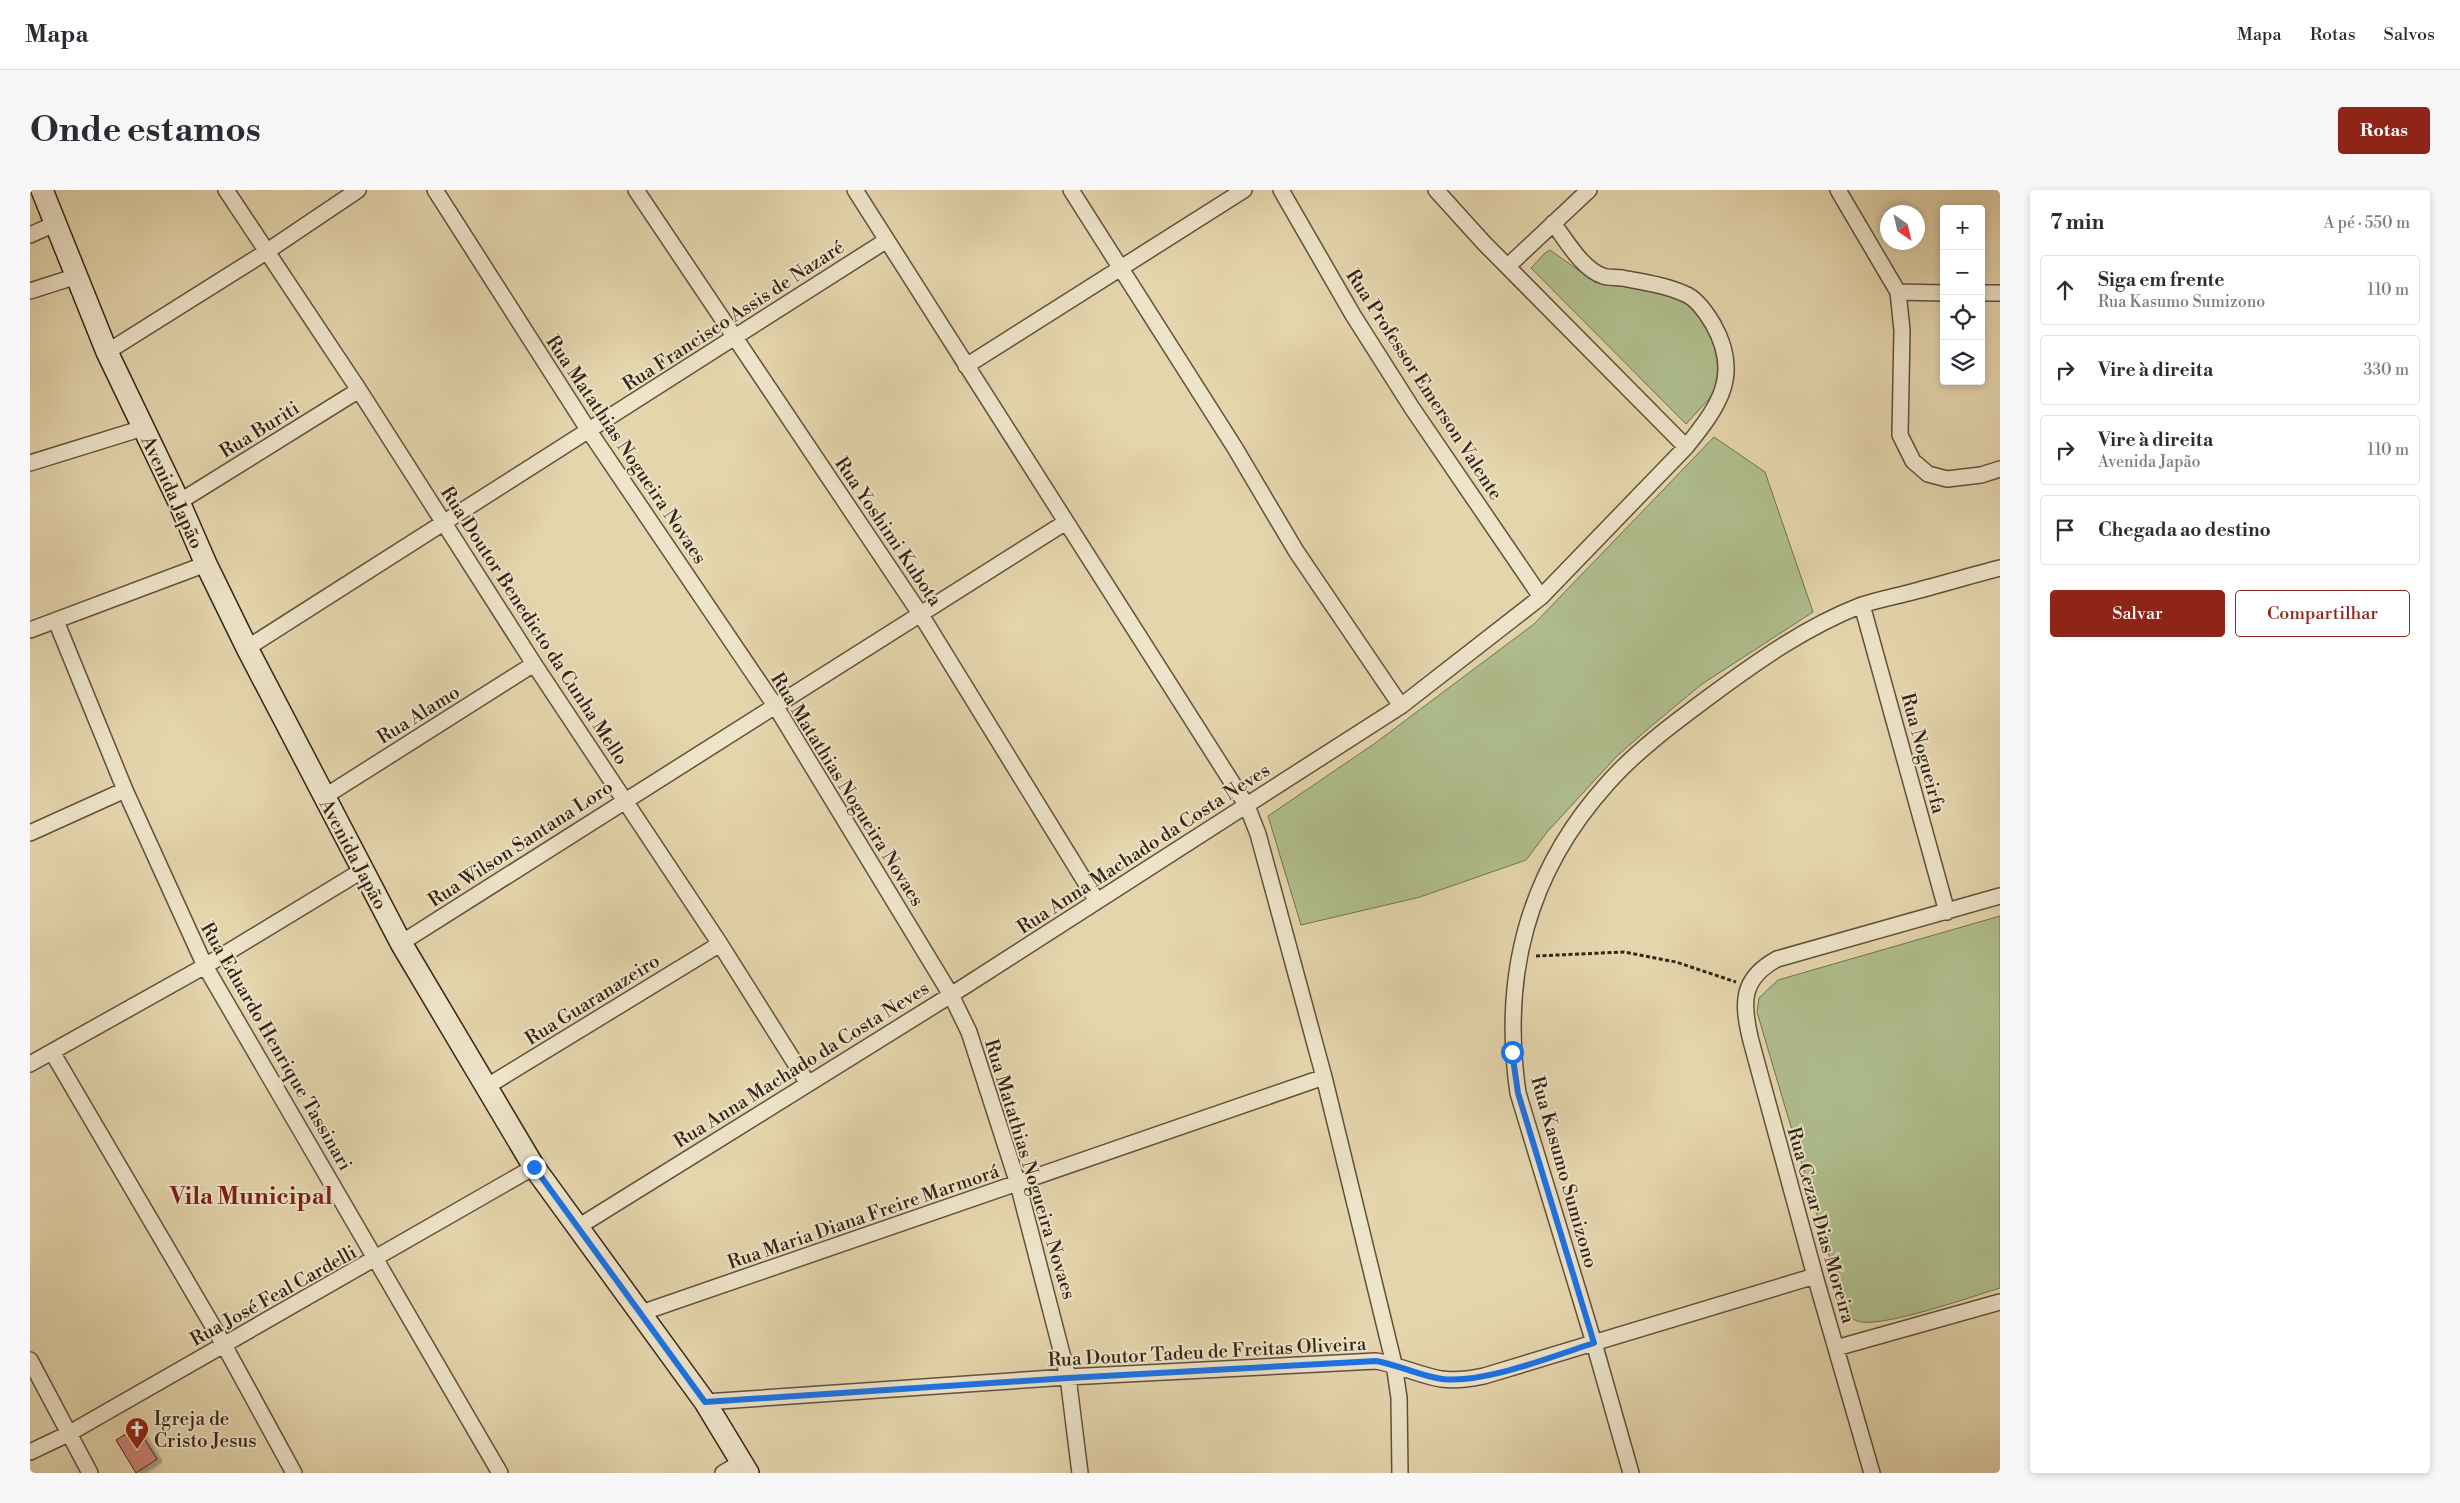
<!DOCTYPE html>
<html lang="pt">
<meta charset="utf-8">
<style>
:root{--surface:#fff;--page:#f7f7f7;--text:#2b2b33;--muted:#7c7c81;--line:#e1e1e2;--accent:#8f2418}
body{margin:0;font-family:"Libre Bodoni",serif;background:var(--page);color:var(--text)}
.controls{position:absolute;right:15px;top:15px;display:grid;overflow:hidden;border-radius:5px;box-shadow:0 2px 8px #0003}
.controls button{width:45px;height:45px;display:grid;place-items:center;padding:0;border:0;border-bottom:1px solid var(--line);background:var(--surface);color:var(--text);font:25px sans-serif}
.compass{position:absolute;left:1850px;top:15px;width:45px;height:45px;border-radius:50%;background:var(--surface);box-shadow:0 2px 8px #0003;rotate:146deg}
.stop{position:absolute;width:15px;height:15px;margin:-11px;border:4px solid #1a73e8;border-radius:50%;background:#fff}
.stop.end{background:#1a73e8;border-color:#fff;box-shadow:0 1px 5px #0008}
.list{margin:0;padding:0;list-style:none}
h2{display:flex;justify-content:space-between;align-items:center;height:65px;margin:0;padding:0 20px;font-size:21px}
h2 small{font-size:16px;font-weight:400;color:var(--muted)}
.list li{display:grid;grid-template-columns:32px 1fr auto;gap:15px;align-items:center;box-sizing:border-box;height:70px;margin:0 10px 10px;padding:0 10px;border:1px solid var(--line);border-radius:5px}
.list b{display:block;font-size:19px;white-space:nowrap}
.list p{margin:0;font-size:16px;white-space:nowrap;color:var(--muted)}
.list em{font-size:16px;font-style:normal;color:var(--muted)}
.actions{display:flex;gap:10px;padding:15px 20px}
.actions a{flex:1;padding:11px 0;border:1px solid var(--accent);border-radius:5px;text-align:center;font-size:18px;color:var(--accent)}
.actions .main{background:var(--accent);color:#fff}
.icon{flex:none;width:28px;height:28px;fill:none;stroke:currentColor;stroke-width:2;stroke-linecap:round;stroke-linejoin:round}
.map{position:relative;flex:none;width:1970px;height:1283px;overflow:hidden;border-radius:5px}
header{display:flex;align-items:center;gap:30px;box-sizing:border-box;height:70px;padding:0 25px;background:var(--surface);border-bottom:1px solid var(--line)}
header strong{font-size:24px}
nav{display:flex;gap:28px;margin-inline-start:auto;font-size:18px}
.intro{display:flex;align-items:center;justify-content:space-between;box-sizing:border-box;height:120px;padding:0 30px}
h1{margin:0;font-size:35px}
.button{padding:12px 22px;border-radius:5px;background:var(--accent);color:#fff;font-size:18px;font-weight:700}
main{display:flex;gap:30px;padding:0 30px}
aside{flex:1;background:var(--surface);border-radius:5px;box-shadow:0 2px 8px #0003}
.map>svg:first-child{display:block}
.green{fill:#b0be8e;stroke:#727252}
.building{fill:#ce8279;stroke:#352517;filter:url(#shadow)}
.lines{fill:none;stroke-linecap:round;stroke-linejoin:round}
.minor-casing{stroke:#61513c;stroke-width:18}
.secondary-casing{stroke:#352517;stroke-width:24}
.path{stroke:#352517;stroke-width:3;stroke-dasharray:4 2.5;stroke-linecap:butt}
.minor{stroke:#eee4ca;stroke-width:15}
.secondary{stroke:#eee4ca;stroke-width:21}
.route{stroke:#1a73e8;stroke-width:6}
.labels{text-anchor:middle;stroke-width:4;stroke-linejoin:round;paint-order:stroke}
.street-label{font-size:19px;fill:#352517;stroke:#eee4ca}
.poi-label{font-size:19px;fill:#352517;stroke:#eee4ca;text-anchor:start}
.district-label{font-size:24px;font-weight:bold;fill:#7a1f14;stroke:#eee4ca}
</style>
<header>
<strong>Mapa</strong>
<nav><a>Mapa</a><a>Rotas</a><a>Salvos</a></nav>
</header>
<div class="intro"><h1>Onde estamos</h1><a class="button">Rotas</a></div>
<main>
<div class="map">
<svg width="1970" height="1283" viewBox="0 0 1970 1283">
<defs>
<filter id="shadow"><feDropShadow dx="5.5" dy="3" stdDeviation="1" flood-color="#0004"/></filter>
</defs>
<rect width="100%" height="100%" fill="#e5d5ad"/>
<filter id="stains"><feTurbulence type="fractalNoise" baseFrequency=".004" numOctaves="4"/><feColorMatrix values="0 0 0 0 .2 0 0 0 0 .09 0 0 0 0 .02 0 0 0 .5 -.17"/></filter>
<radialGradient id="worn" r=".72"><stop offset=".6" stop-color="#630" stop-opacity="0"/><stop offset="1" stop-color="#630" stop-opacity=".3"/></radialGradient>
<!-- green -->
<path class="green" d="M1520 60 1565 92 1641 104 1656 112 1664 120 1678 140 1692 174 1690 197 1656 234 1501 78 1515 63Z
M1684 247 1735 282 1783 422 1672 494 1619 538 1587 566 1518 641 1496 670 1390 707 1271 735 1238 626 1344 554 1504 434Z
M1970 726V1098C1946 1105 1843 1142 1825 1130 1814 1123 1810 1100 1806 1089L1727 822 1729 808 1748 790Z"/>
<!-- building -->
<path class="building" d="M107 1237 127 1269 106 1283 86 1250Z"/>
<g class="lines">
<!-- minor casing -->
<g class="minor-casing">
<path id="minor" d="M196 0 329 200 504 474 690 754 777 892
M405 0 559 241 746 517 921 805 939 842 988 994 1038 1187 1050 1283
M606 0 891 425 1067 711
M825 0 1217 616 1228 644 1294 887 1364 1174 1369 1208 1370 1283
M1041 0 1205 258 1266 361 1371 516
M1251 0 1323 125 1382 218 1511 407
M1406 0 1454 53 1656 257
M1808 0 1868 102 1872 140 1870 245 1883 271 1898 284 1917 289 1951 285 1970 279
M0 45 27 33
M1478 76 1559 0
M0 101 47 86
M1868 102 1914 103
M1951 103H1970
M77 162 236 62 328 0
M936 176 1214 0
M0 273 113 238
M149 312 329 200
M1832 415 1917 722
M26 431 95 600 175 776 470 1283
M0 440 176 374
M217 458 857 50
M294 607 504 474
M0 643 95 600
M371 753 1036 332
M22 862 194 1155 264 1283
M0 874 175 776 333 680
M456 897 690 754
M548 1037 921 805 1371 516 1511 407 1656 257C1689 216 1712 185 1683 134 1677 124 1666 108 1655 104 1635 95 1613 92 1592 88 1586 87 1578 88 1573 86 1552 79 1536 50 1523 33
M611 1123 1294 887
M1806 1158 1970 1112
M0 1170 60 1283
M675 1212 1038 1187 1346 1171C1368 1175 1389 1185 1411 1189 1426 1191 1440 1189 1454 1186L1785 1086
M0 1262 38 1244 504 977
M693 1283 712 1272
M1601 1283 1564 1153 1488 903C1471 786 1497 683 1577 594 1606 561 1644 533 1679 507 1726 472 1777 436 1832 415 1847 410 1863 407 1878 403 1909 395 1939 386 1970 378
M1842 1283 1785 1086 1721 851C1712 814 1710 789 1747 769L1970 706"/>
</g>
<!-- secondary casing -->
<g class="secondary-casing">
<path id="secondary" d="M12 0 77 162 149 312 176 374 217 458 371 753 504 977 675 1212 718 1283"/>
</g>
<!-- path -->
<path class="path" d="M1506 766 1594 762 1646 772 1706 792"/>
<!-- minor -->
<use href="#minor" class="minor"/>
<!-- secondary -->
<use href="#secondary" class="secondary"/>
</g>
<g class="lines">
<!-- route -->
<path class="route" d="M504 977 675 1212 1038 1188 1346 1171C1369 1175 1390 1186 1412 1189 1454 1194 1523 1166 1564 1153L1488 903 1482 862"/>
</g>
<!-- icons -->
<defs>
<g id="church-pin" transform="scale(1.25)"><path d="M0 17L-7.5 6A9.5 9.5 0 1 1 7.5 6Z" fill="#8f2418" stroke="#eee4ca"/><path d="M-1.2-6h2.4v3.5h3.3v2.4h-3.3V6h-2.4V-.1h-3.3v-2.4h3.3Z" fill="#fff"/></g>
</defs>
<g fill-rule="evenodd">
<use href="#church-pin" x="107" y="1239"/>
</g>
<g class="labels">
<!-- street labels -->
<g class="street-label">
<text transform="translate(703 125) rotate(-33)" y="7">Rua Francisco Assis de Nazaré</text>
<text transform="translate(1395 194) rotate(57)" y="7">Rua Professor Emerson Valente</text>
<text transform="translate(229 239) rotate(-32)" y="7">Rua Buriti</text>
<text transform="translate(597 259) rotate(56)" y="7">Rua Matathias Nogueira Novaes</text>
<text transform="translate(143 302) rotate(65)" y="7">Avenida Japão</text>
<text transform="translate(859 341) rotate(56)" y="7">Rua Yoshimi Kubota</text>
<text transform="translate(505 435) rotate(57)" y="7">Rua Doutor Benedicto da Cunha Mello</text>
<text transform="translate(388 524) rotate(-32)" y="7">Rua Alamo</text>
<text transform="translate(1894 563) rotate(75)" y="7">Rua Nogueirfa</text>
<text transform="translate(818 599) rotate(58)" y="7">Rua Matathias Nogueira Novaes</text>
<text transform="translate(490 653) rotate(-33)" y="7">Rua Wilson Santana Loro</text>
<text transform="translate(1113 658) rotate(-33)" y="7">Rua Anna Machado da Costa Neves</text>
<text transform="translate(324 664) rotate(62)" y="7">Avenida Japão</text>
<text transform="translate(562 809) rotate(-32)" y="7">Rua Guaranazeiro</text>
<text transform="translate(247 856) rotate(60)" y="7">Rua Eduardo Henrique Tassinari</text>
<text transform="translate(771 874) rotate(-32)" y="7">Rua Anna Machado da Costa Neves</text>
<text transform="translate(1001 979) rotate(73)" y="7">Rua Matathias Nogueira Novaes</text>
<text transform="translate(1535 982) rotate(74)" y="7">Rua Kasumo Sumizono</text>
<text transform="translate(833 1026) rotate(-19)" y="7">Rua Maria Diana Freire Marmorá</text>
<text transform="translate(1792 1035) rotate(74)" y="7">Rua Cezar Dias Moreira</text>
<text transform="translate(243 1105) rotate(-29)" y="7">Rua José Feal Cardelli</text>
<text transform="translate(1177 1161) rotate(-3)" y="7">Rua Doutor Tadeu de Freitas Oliveira</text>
</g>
<!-- poi labels -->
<g class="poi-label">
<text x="124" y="1235">Igreja de<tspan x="124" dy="22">Cristo Jesus</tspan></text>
</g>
<!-- district labels -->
<g class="district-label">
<text x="221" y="1014">Vila Municipal</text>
</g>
</g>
<rect width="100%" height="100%" filter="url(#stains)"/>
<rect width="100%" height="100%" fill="url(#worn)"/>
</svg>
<div class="controls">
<button>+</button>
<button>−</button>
<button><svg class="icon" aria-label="locate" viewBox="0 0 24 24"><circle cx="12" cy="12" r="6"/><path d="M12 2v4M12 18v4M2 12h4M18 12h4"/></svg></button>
<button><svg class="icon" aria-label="layers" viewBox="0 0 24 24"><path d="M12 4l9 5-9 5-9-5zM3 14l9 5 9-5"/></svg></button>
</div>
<svg class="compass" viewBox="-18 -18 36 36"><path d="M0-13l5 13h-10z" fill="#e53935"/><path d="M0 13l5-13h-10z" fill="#7c7c81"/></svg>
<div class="stop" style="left:1482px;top:862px"></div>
<div class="stop end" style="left:504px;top:977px"></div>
</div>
<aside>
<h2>7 min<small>A pé · 550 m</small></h2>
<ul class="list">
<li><svg class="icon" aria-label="ahead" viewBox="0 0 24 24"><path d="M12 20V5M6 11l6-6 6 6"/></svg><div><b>Siga em frente</b><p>Rua Kasumo Sumizono</p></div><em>110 m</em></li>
<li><svg class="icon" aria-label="right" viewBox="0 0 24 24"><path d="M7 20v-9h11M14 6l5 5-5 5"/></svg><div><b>Vire à direita</b></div><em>330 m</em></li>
<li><svg class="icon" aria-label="right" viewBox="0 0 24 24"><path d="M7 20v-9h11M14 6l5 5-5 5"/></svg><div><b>Vire à direita</b><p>Avenida Japão</p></div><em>110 m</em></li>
<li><svg class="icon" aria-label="arrive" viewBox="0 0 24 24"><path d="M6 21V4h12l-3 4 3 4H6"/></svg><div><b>Chegada ao destino</b></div></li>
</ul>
<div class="actions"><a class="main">Salvar</a><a>Compartilhar</a></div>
</aside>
</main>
